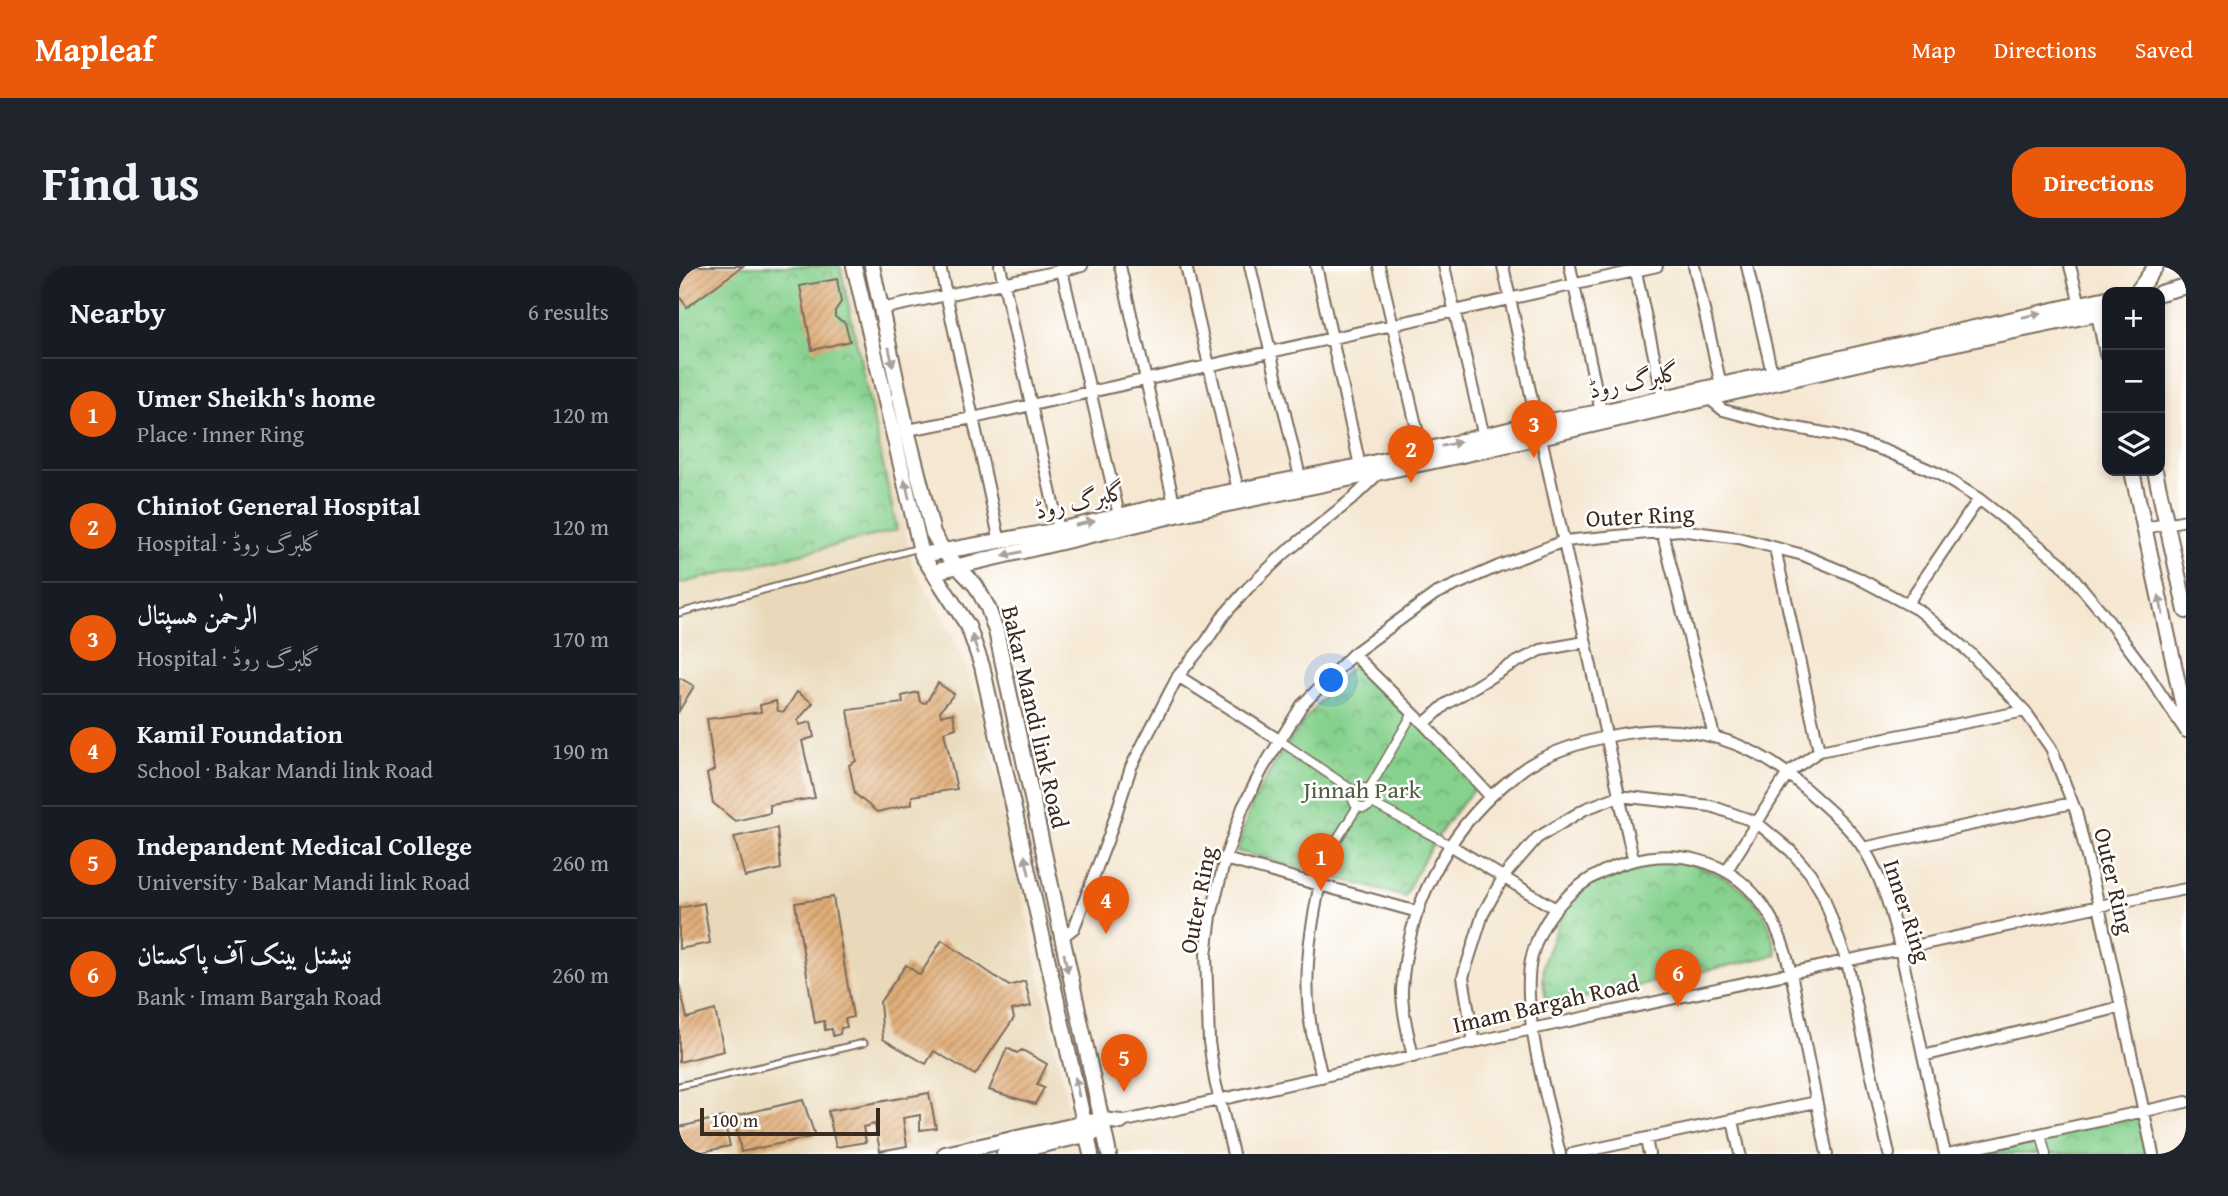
<!DOCTYPE html>
<meta charset="utf-8">
<style>
:root{--surface:#171b24;--page:#20242c;--text:#f1f3f6;--muted:#9ea1a6;--line:#363941;--accent:#ea580c}
body{margin:0;font-family:"Gentium Book Plus",Amiri,serif;background:var(--page);color:var(--text)}
.controls{position:absolute;right:21px;top:21px;display:grid;overflow:hidden;border-radius:14px;box-shadow:0 4px 10px #0003}
.controls button{width:63px;height:63px;display:grid;place-items:center;padding:0;border:0;border-bottom:2px solid var(--line);background:var(--surface);color:var(--text);font:35px sans-serif}
.scale{position:absolute;left:21px;bottom:18px;width:180px;box-sizing:border-box;padding-left:7px;border:4px solid #3b2a1e;border-top:0;font-size:19px;line-height:24px;white-space:nowrap;color:#3b2a1e;-webkit-text-stroke:5px #fff;paint-order:stroke}
.you{position:absolute;left:653px;top:415px;width:24px;height:24px;margin:-18px;border:5px solid #fff;border-radius:50%;background:#1a73e8;box-shadow:0 0 0 10px #1a73e833}
.badge{display:grid;place-items:center;width:46px;height:46px;border-radius:50%;background:var(--accent);color:#fff;font-size:23px;font-weight:700}
.pin{position:absolute;translate:-50% -58px;filter:drop-shadow(0 2px 4px #0008)}
.pin::after{content:'';position:absolute;top:37px;width:24px;height:21px;background:inherit;clip-path:polygon(0 0,100% 0,50% 100%)}
.list{margin:0;padding:0;list-style:none}
h2{display:flex;justify-content:space-between;align-items:center;height:91px;margin:0;padding:0 28px;font-size:30px}
h2 small{font-size:23px;font-weight:400;color:var(--muted)}
.list li{display:grid;grid-template-columns:46px 1fr auto;gap:21px;align-items:center;box-sizing:border-box;height:112px;padding:0 28px;border-top:2px solid var(--line)}
.list b{display:block;font-size:26px;white-space:nowrap}
.list p{margin:0;font-size:23px;white-space:nowrap;color:var(--muted)}
.list em{font-size:23px;font-style:normal;color:var(--muted)}
.icon{flex:none;width:38px;height:38px;fill:none;stroke:currentColor;stroke-width:2;stroke-linecap:round;stroke-linejoin:round}
.map{position:relative;flex:none;width:1507px;height:888px;overflow:hidden;border-radius:28px}
header{display:flex;align-items:center;gap:42px;box-sizing:border-box;height:98px;padding:0 35px;background:var(--accent);color:#fff}
header strong{font-size:33px}
nav{display:flex;gap:38px;margin-inline-start:auto;font-size:24px}
.intro{display:flex;align-items:center;justify-content:space-between;box-sizing:border-box;height:168px;padding:0 42px}
h1{margin:0;font-size:49px}
.button{padding:18px 32px;border-radius:28px;background:var(--accent);color:#fff;font-size:24px;font-weight:700}
main{display:flex;gap:42px;padding:0 42px}
aside{flex:1;background:var(--surface);border-radius:28px;box-shadow:0 4px 10px #0003}
.map>svg:first-child{display:block}
.built{fill:#e9d9ba}
.park{fill:url(#park-crowns);stroke:#607e56;stroke-width:2}
.building{fill:url(#building-hatch)}
.lines{fill:none;stroke-linecap:round;stroke-linejoin:round}
.service-casing{stroke:#7c6c5d;stroke-width:9}
.pedestrian-casing{stroke:#7c6c5d;stroke-width:11}
.minor-casing{stroke:#7c6c5d;stroke-width:14}
.secondary-casing{stroke:#7c6c5d;stroke-width:18}
.service{stroke:#fff;stroke-width:5}
.pedestrian{stroke:#fff;stroke-width:8}
.minor{stroke:#fff;stroke-width:10}
.secondary{stroke:#fff;stroke-width:14}
.oneway{fill:#a79f9a}
.labels{text-anchor:middle;stroke-width:5;stroke-linejoin:round;paint-order:stroke}
.street-label{font-size:24px;fill:#3b2a1e;stroke:#fff}
.park-label{font-size:24px;fill:#525c40;stroke:#fff}
</style>
<header>
<strong>Mapleaf</strong>
<nav><a>Map</a><a>Directions</a><a>Saved</a></nav>
</header>
<div class="intro"><h1>Find us</h1><a class="button">Directions</a></div>
<main>
<aside>
<h2>Nearby<small>6 results</small></h2>
<ul class="list">
<li><span class="badge">1</span><div><b>Umer Sheikh's home</b><p>Place · Inner Ring</p></div><em>120 m</em></li>
<li><span class="badge">2</span><div><b>Chiniot General Hospital</b><p>Hospital · گلبرگ روڈ</p></div><em>120 m</em></li>
<li><span class="badge">3</span><div><b>الرحمٰن ہسپتال</b><p>Hospital · گلبرگ روڈ</p></div><em>170 m</em></li>
<li><span class="badge">4</span><div><b>Kamil Foundation</b><p>School · Bakar Mandi link Road</p></div><em>190 m</em></li>
<li><span class="badge">5</span><div><b>Indepandent Medical College</b><p>University · Bakar Mandi link Road</p></div><em>260 m</em></li>
<li><span class="badge">6</span><div><b>نیشنل بینک آف پاکستان</b><p>Bank · Imam Bargah Road</p></div><em>260 m</em></li>
</ul>
</aside>
<div class="map">
<svg width="1507" height="888" viewBox="0 0 1507 888">
<defs>
<pattern id="park-crowns" width="20" height="18" patternUnits="userSpaceOnUse" patternTransform="scale(1.75)"><rect width="20" height="18" fill="#86d18e"/><path d="M2 6a3 3 0 1 1 6 0M12 15a3 3 0 1 1 6 0" fill="none" stroke="#6faa73"/></pattern>
<pattern id="building-hatch" width="6" height="6" patternUnits="userSpaceOnUse" patternTransform="scale(1.75)"><rect width="6" height="6" fill="#e0ad78"/><path d="M-1 1l2-2M0 6l6-6M5 7l2-2" fill="none" stroke="#b78d62"/></pattern>
</defs>
<rect width="100%" height="100%" fill="#fff"/>
<filter id="ink" filterUnits="userSpaceOnUse"><feTurbulence type="fractalNoise" baseFrequency=".0143" numOctaves="2"/><feDisplacementMap in="SourceGraphic" scale="14" xChannelSelector="R" yChannelSelector="G"/><feConvolveMatrix kernelMatrix="1 2 1 2 8 2 1 2 1" color-interpolation-filters="sRGB"/></filter>
<filter id="wash" filterUnits="userSpaceOnUse"><feTurbulence type="fractalNoise" baseFrequency=".00686" numOctaves="4" result="noise"/><feDisplacementMap in="SourceGraphic" scale="28" xChannelSelector="R" yChannelSelector="G"/><feGaussianBlur stdDeviation="1.57" result="paint"/><feColorMatrix in="noise" values="0 0 0 0 0 0 0 0 0 0 0 0 0 0 0 0 0 1.4 0 .05"/><feComposite in="paint" operator="in"/></filter>
<g filter="url(#wash)">
<rect width="100%" height="100%" fill="#f5e7d1"/>
<!-- built -->
<path class="built" d="M0 0H168L234 301 273 368 296 426 317 506 391 850 216 888H0Z"/>
<!-- park -->
<path class="park" d="M0 0H161L218 264 0 318Z
M678 395 801 516C770 551 744 588 726 631L558 585C563 570 566 553 573 539 599 484 636 437 678 395Z
M996 593C1033 604 1073 618 1089 657 1093 667 1095 678 1098 689L868 740 864 715 865 695 884 646 899 628 922 613 950 600Z
M1459 849 1468 888H1286Z"/>
<g id="blocks">
<!-- building -->
<path class="building" d="M0 0H64L8 41 0 30Z
M158 13 162 36 156 45V51L166 57 171 75 133 84 121 20Z
M1 412 15 420 0 445V414Z
M259 417 275 428 261 445 262 450 274 447 277 462 265 466 278 523 233 530V538L198 546 176 528 170 499 177 495 169 444 224 437 223 430 239 426 241 436 247 437Z
M118 426 134 437 119 454 120 459 132 456 135 471 123 475 136 532 91 539V547L56 555 34 537 28 508 35 504 28 453 82 446 81 439 97 435 99 445 105 446Z
M98 562 102 603 66 611 55 571Z
M154 631 174 751 166 753 168 761 162 762 161 768 154 770 153 763 146 764 145 755 136 757 116 637Z
M25 637 31 677 0 683V642Z
M263 674 330 720 346 715 352 740 333 744 335 752 296 809 255 785 247 798 204 773 201 736 227 699 241 709Z
M0 718 8 752 36 744 45 785 0 796Z
M328 782 338 787 343 784 368 798 358 819 365 822 356 838 310 824Z
M250 827 257 862 241 864V849L224 852 228 880 201 885 196 858 184 861 187 876 157 881 149 845Z
M124 834 136 870 62 886 55 850Z
M44 851 51 880 14 888H2L0 861Z"/>
</g>
</g>
<g filter="url(#ink)">
<use href="#blocks" fill-opacity="0" stroke="#7c6c5d" stroke-width="2"/>
<g class="lines">
<!-- service casing -->
<g class="service-casing">
<path id="service" d="M0 347 240 282
M0 820 185 777"/>
</g>
<!-- pedestrian casing -->
<g class="pedestrian-casing">
<path id="pedestrian" d="M600 474 676 526
M674 532a10 10 0 1 1 20 0a10 10 0 1 1-20 0Z
M690 523 734 447
M693 537 771 579
M632 615 679 540
M1362 868 1367 888"/>
</g>
<!-- minor casing -->
<g class="minor-casing">
<path id="minor" d="M261 0 321 276
M321 0 380 264
M382 0 440 249
M441 0 495 237
M507 0 559 224
M571 0 621 211
M637 0 681 200
M700 0 743 185
M765 0 805 171
M824 0 858 157
M891 0 922 146
M1015 0 1042 119
M1068 0 1093 107
M1391 0 1401 38
M956 1 984 132
M202 43 403 0
M1027 130 1044 144 1100 159 1157 169 1207 185 1260 208 1300 233 1382 297 1422 345 1464 401 1507 466
M228 164 294 152 978 0
M862 171 954 593
M1466 262 1507 254
M983 265 1035 470
M1096 282 1140 485
M1228 338 1299 234
M674 388 745 458 811 530
M499 410 600 474
M745 458 767 438 830 400 862 384 906 376
M771 579 875 642
M1184 582 1393 537
M546 593 739 646
M1048 604 1109 507 1140 485 1346 445
M641 617C632 662 625 701 630 747 632 768 638 790 643 811
M382 672 395 662 430 570 452 501 499 410 527 376 545 349 569 322 607 286 673 233 701 206
M795 777 784 711 804 648 825 610 858 572 906 543 940 530 1032 540 1077 556 1112 585 1131 607 1144 629 1168 696 1210 888
M1244 790 1442 741
M734 791C730 771 722 743 723 723 728 644 766 567 827 517 835 511 843 503 852 498 878 483 907 475 936 469 1011 454 1075 474 1130 526 1149 543 1171 561 1185 583 1211 624 1222 686 1232 733 1243 785 1254 836 1266 888
M1054 854 1061 888
M442 856 853 763 1420 640 1507 623
M967 873 970 888
M554 888 536 815 530 776 527 689 532 650 546 593 564 541 584 502 623 439 674 388 756 328 820 300 885 275 1001 264 1060 272 1124 289 1177 311 1241 345 1290 386 1346 445 1372 482 1397 546 1420 640 1474 888
M881 888C869 836 840 740 853 690 877 594 1016 552 1080 634 1109 670 1114 719 1123 763 1131 805 1140 846 1148 888
M893 888 1137 836
M1269 888 1507 836"/>
</g>
<!-- secondary casing -->
<g class="secondary-casing">
<path id="secondary" d="M175 0 243 289 289 360 303 400 412 888
M193 0 228 164 254 267 265 286 297 320 309 342 317 365 430 888
M1506 0 1507 3
M1458 26 1477 0
M1481 27 1507 20
M1418 38 1428 88
M1453 205 1507 454
M1476 205 1507 345
M243 289 380 264 495 237 681 200 858 157 922 146 1428 32
M254 306 506 247 779 190 1195 94 1428 46
M266 888 406 857 423 854 442 856
M325 888 415 867"/>
</g>
<!-- service -->
<use href="#service" class="service"/>
<!-- pedestrian -->
<use href="#pedestrian" class="pedestrian"/>
<!-- minor -->
<use href="#minor" class="minor"/>
<!-- secondary -->
<use href="#secondary" class="secondary"/>
</g>
<!-- one-way arrows -->
<defs><path id="oneway-solid" d="M-6-.8H1V-3.2L6.5 0L1 3.2V.8H-6Z" transform="scale(1.75)"/></defs>
<g class="oneway">
<use href="#oneway-solid" transform="translate(1353 49) rotate(-13)"/>
<use href="#oneway-solid" transform="translate(212 91) rotate(78)"/>
<use href="#oneway-solid" transform="translate(772 178) rotate(-13)"/>
<use href="#oneway-solid" transform="translate(228 223) rotate(-103)"/>
<use href="#oneway-solid" transform="translate(406 257) rotate(-13)"/>
<use href="#oneway-solid" transform="translate(333 288) rotate(167)"/>
<use href="#oneway-solid" transform="translate(1482 339) rotate(-102)"/>
<use href="#oneway-solid" transform="translate(296 378) rotate(-109)"/>
<use href="#oneway-solid" transform="translate(348 599) rotate(-103)"/>
<use href="#oneway-solid" transform="translate(387 697) rotate(78)"/>
<use href="#oneway-solid" transform="translate(398 821) rotate(-102)"/>
</g>
</g>
<g class="labels">
<!-- street labels -->
<g class="street-label">
<text transform="translate(955 115) rotate(-12)" y="8">گلبرگ روڈ</text>
<text transform="translate(401 235) rotate(-13)" y="8">گلبرگ روڈ</text>
<text transform="translate(961 250) rotate(-3)" y="8">Outer Ring</text>
<text transform="translate(356 451) rotate(77)" y="8">Bakar Mandi link Road</text>
<text transform="translate(1435 615) rotate(77)" y="8">Outer Ring</text>
<text transform="translate(519 634) rotate(-79)" y="8">Outer Ring</text>
<text transform="translate(1228 645) rotate(72)" y="8">Inner Ring</text>
<text transform="translate(867 738) rotate(-13)" y="8">Imam Bargah Road</text>
</g>
<!-- park labels -->
<g class="park-label">
<text x="683" y="532">Jinnah Park</text>
</g>
</g>
</svg>
<div class="controls">
<button>+</button>
<button>−</button>
<button><svg class="icon" aria-label="layers" viewBox="0 0 24 24"><path d="M12 4l9 5-9 5-9-5zM3 14l9 5 9-5"/></svg></button>
</div>
<div class="scale">100 m</div>
<div class="you"></div>
<div class="pin badge" style="left:642px;top:625px">1</div>
<div class="pin badge" style="left:732px;top:217px">2</div>
<div class="pin badge" style="left:855px;top:192px">3</div>
<div class="pin badge" style="left:427px;top:668px">4</div>
<div class="pin badge" style="left:445px;top:826px">5</div>
<div class="pin badge" style="left:999px;top:741px">6</div>
</div>
</main>
